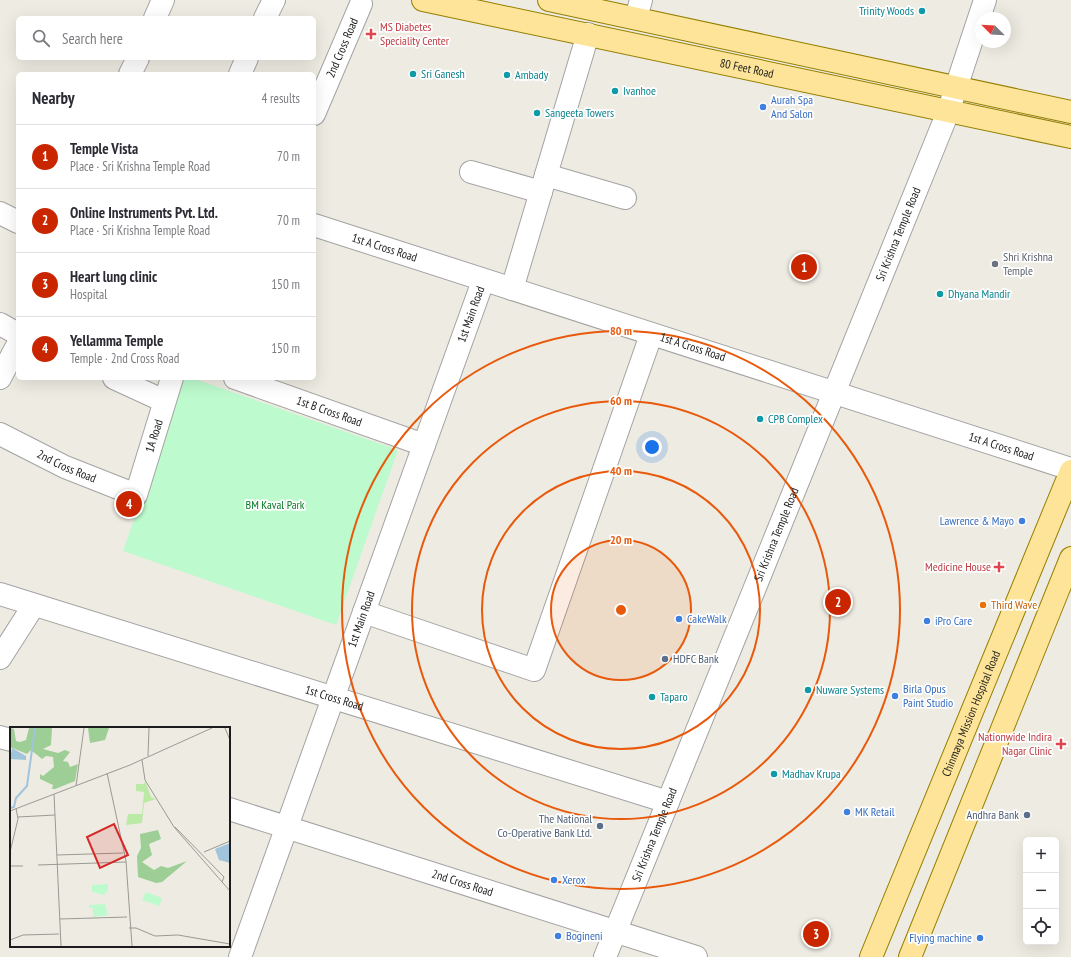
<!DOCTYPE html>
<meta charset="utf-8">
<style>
:root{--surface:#fff;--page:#f2f2f3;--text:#2b2b33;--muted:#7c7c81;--line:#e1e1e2;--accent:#c92600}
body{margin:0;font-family:"PT Sans Narrow",sans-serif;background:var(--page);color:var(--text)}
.controls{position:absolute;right:12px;bottom:12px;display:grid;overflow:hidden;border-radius:6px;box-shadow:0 4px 16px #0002}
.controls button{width:36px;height:36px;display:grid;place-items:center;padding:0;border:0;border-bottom:1px solid var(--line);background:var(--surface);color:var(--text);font:20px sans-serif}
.compass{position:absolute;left:975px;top:12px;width:36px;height:36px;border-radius:50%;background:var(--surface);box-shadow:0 4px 16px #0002;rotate:294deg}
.you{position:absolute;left:652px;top:447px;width:14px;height:14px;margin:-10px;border:3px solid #fff;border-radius:50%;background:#1a73e8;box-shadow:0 0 0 6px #1a73e833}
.badge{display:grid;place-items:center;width:26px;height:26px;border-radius:50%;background:var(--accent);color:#fff;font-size:13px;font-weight:700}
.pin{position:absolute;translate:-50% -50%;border:2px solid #fff;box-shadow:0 1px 4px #0006}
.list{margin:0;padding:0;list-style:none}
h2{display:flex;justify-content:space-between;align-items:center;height:52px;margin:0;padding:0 16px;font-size:17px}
h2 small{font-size:13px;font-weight:400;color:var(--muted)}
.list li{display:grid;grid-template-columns:26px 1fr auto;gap:12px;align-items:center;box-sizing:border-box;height:64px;padding:0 16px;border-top:1px solid var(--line)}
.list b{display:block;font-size:15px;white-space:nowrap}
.list p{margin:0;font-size:13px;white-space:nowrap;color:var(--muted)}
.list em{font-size:13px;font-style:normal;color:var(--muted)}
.icon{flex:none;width:22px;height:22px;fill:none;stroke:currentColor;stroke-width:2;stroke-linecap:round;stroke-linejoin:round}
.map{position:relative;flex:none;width:1071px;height:957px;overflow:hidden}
.search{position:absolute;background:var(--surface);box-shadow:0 4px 16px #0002;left:16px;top:16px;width:300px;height:44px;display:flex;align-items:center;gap:10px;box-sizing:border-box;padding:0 14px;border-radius:6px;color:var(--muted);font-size:15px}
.panel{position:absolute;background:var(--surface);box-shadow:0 4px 16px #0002;left:16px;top:72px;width:300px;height:308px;border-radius:6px}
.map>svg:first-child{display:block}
.park{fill:#bdfacd}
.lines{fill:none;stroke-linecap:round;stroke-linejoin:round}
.minor-casing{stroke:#a3a3a3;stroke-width:24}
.major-casing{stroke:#957f00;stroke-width:24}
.minor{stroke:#fff;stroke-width:22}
.major{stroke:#fde498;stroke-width:22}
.ring{fill:none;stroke:#e8590c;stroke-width:2}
.culture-dot{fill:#0f9aa8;stroke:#fff;stroke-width:1.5}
.health-dot{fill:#e0444e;stroke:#fff;stroke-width:1.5}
.shop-dot{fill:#3f7fe0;stroke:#fff;stroke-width:1.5}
.worship-dot{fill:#6b7280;stroke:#fff;stroke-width:1.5}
.food-dot{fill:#e8710a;stroke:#fff;stroke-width:1.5}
.service-dot{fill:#5c6f8a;stroke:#fff;stroke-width:1.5}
.labels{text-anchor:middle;stroke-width:3.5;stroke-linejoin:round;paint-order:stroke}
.culture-label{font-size:12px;fill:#0d838f;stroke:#fff;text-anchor:start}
.health-label{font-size:12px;fill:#be3a42;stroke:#fff;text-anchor:end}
.street-label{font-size:12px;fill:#1c1c1c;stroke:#fff}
.shop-label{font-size:12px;fill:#366cbe;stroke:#fff;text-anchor:start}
.worship-label{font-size:12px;fill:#5b616d;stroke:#fff;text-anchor:start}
.park-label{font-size:12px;fill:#0a7b28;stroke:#fff}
.food-label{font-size:12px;fill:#c56008;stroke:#fff;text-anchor:start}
.service-label{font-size:12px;fill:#4e5e75;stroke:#fff;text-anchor:end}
.inset-river{fill:none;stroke:#a1c4dd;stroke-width:2}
.inset-road{fill:none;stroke:#9a9993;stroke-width:1}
.view{fill:#d62828;fill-opacity:0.15;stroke:#d62828;stroke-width:2}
.inset-edge{fill:none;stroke:#1c1c1c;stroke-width:2}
.centre{fill:#e8590c;stroke:#fff;stroke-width:2}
.ring-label{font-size:12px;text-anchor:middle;font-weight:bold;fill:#e8590c;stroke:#fff;stroke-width:3.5;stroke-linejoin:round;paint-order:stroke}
</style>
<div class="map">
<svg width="1071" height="957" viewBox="0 0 1071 957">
<rect width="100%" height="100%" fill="#eeece2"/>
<!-- park -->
<path class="park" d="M183 378H192L398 450 336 625 123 551Z"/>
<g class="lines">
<!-- minor casing -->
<g class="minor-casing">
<g id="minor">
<path d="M155 18 163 0"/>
<path d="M265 18 274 0"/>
<path d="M636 18 641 0"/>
<path d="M130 74 138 58"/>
<path d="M240 74 247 58"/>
<path id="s1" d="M314 114 361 4"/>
<path d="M471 172 541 192"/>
<path d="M546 175 625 198"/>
<path d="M0 213 18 222"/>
<path id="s2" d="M314 225 1071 469"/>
<path d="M512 289 588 34"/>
<path d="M0 324 18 334"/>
<path d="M0 378 18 344"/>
<path d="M114 378 164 401"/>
<path id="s3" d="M235 378 424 445"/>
<path id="s4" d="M0 434 65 467 136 495 172 378"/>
<path id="s5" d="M0 594 668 802"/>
<path d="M364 612 534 670 651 335"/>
<path d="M0 658 34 605"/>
<path d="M0 737 11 740"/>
<path id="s6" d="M229 809 696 957"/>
<path id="s7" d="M240 957 483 281"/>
<path id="s8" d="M605 957 948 112 985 0"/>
</g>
</g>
<!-- major casing -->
<g class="major-casing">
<g id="major">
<path id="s9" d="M423 0 1071 137"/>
<path d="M549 0 1071 112"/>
<path id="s10" d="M871 957 1071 471"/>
<path d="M910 957 1071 558"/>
</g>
</g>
<!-- minor -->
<use href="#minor" class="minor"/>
<!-- major -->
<use href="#major" class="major"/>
</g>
<!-- distance rings -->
<circle cx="621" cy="610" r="70" fill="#e8590c" fill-opacity=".12"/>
<g class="ring">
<circle cx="621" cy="610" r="70"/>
<circle cx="621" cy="610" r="139"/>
<circle cx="621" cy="610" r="209"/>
<circle cx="621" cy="610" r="279"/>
</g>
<!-- markers -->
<g class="culture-dot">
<circle cx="922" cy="11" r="4"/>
<circle cx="413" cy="74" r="4"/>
<circle cx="507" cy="75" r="4"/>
<circle cx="615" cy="91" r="4"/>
<circle cx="537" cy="113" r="4"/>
<circle cx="940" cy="294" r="4"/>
<circle cx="760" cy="419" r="4"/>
<circle cx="808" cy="690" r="4"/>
<circle cx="652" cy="697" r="4"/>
<circle cx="774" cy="774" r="4"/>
</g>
<g class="health-dot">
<path d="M369 28h4v4h4v4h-4v4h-4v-4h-4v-4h4z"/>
<path d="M997 561h4v4h4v4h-4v4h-4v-4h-4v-4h4z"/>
<path d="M1059 738h4v4h4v4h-4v4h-4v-4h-4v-4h4z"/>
</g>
<g class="shop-dot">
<circle cx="763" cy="107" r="4"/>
<circle cx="1022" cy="521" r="4"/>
<circle cx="679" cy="619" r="4"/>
<circle cx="927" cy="621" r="4"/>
<circle cx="895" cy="696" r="4"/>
<circle cx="847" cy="812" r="4"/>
<circle cx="554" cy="880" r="4"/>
<circle cx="558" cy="936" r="4"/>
<circle cx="980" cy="938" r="4"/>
</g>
<circle class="worship-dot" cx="995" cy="264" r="4"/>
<circle class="food-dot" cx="983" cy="605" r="4"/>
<g class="service-dot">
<circle cx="665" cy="659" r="4"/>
<circle cx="1027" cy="815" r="4"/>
<circle cx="600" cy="826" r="4"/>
</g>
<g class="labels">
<!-- culture labels -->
<g class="culture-label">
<text x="914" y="15" text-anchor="end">Trinity Woods</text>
<text x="421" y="78">Sri Ganesh</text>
<text x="515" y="79">Ambady</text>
<text x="623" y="95">Ivanhoe</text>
<text x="545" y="117">Sangeeta Towers</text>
<text x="948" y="298">Dhyana Mandir</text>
<text x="768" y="423">CPB Complex</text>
<text x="816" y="694">Nuware Systems</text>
<text x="660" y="701">Taparo</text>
<text x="782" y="778">Madhav Krupa</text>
</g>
<!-- health labels -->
<g class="health-label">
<text x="380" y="31" text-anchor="start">MS Diabetes<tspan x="380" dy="14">Speciality Center</tspan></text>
<text x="991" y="571">Medicine House</text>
<text x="1052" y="741">Nationwide Indira<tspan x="1052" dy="14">Nagar Clinic</tspan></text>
</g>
<!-- street labels -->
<g class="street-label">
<text dy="4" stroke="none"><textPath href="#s1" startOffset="72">2nd Cross Road</textPath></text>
<text dy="4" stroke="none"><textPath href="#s9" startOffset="331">80 Feet Road</textPath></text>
<text dy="4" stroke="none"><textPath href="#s8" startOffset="780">Sri Krishna Temple Road</textPath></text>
<text dy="4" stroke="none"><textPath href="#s2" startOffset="74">1st A Cross Road</textPath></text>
<text dy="4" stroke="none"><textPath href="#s7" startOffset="683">1st Main Road</textPath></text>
<text dy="4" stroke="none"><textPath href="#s2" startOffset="398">1st A Cross Road</textPath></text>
<text dy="4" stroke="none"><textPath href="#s3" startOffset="100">1st B Cross Road</textPath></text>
<text dy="4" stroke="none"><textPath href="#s4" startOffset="211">1A Road</textPath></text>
<text dy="4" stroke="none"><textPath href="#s2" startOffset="722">1st A Cross Road</textPath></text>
<text dy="4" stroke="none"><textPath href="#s4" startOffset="74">2nd Cross Road</textPath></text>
<text dy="4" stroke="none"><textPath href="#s8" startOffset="456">Sri Krishna Temple Road</textPath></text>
<text dy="4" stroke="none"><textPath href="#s7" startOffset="359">1st Main Road</textPath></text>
<text dy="4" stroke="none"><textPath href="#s5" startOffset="350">1st Cross Road</textPath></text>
<text dy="4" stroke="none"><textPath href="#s10" startOffset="263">Chinmaya Mission Hospital Road</textPath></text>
<text dy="4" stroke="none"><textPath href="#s8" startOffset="132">Sri Krishna Temple Road</textPath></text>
<text dy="4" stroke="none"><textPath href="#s6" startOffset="245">2nd Cross Road</textPath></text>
</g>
<!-- shop labels -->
<g class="shop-label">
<text x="771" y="104">Aurah Spa<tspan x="771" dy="14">And Salon</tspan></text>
<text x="1014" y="525" text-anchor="end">Lawrence &amp; Mayo</text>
<text x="687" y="623">CakeWalk</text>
<text x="935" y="625">iPro Care</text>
<text x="903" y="693">Birla Opus<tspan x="903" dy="14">Paint Studio</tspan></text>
<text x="855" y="816">MK Retail</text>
<text x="562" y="884">Xerox</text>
<text x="566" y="940">Bogineni</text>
<text x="972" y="942" text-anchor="end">Flying machine</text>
</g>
<!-- worship labels -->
<g class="worship-label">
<text x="1003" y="261">Shri Krishna<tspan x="1003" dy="14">Temple</tspan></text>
</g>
<!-- park labels -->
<g class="park-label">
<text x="275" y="509">BM Kaval Park</text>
</g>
<!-- food labels -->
<g class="food-label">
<text x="991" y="609">Third Wave</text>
</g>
<!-- service labels -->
<g class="service-label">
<text x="673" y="663" text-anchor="start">HDFC Bank</text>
<text x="1019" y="819">Andhra Bank</text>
<text x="592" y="823">The National<tspan x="592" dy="14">Co-Operative Bank Ltd.</tspan></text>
</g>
</g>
<!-- overview -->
<g transform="translate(10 727)">
<rect width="220" height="220" fill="#eeece2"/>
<path d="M135 54 141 70 146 72 134 76 132 96 116 98 118 87H132L134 65 126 64V57H134Z" fill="#bbe9a6"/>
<path d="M1 1 4 2 6 14 10 15 16 13 19 1H42L41 18 33 22 48 26 55 23 60 25 53 34 58 35 60 40 68 37 65 54 45 62H42L43 58 30 52V47L33 49 44 40 43 30 36 29 32 32 21 23 17 27 0 20ZM78 1H99L95 13 80 16ZM148 103 151 112 139 117 142 128 132 135 144 143 151 139 158 141 177 134 152 155 146 156 128 150 127 129 131 121 130 107Z" fill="#9cce96"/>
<path d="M98 157V165H95V168L82 165V158ZM136 165 152 171 149 179 132 173ZM95 177 98 188 83 190V181H79V178Z" fill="#bdfacd"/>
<path d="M2 21 16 29V33L0 32ZM220 116V136L209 133 205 122Z" fill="#a1c4dd"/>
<path class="inset-river" d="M0 81 4 80 6 71 17 59 25 1"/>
<path class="inset-road" d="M215 1 220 13M138 29 139 1M132 33 135 53 164 100 220 164M97 46 116 134 122 219M66 59 74 1M44 67 51 219M0 84 120 38 202 1M8 90 45 88M165 100 214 150 212 155M0 125 8 92 6 81M194 125 220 114M47 128 113 126M28 138 116 135M0 139H13M50 192 117 190M119 201H126L145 209 168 208 220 217M0 213 13 208 49 207"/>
<path class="view" d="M104 97 118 128 90 141 77 110Z"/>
<rect width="220" height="220" class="inset-edge"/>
</g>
<circle cx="621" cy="610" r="6" class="centre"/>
<g class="ring-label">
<text x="621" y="335">80 m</text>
<text x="621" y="405">60 m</text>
<text x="621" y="475">40 m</text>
<text x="621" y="544">20 m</text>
</g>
</svg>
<div class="controls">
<button>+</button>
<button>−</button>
<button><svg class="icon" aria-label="locate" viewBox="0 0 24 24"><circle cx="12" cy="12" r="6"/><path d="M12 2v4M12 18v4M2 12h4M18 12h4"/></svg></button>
</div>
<svg class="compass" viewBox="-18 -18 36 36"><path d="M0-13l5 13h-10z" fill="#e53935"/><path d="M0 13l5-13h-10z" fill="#7c7c81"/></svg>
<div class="you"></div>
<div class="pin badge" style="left:804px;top:267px">1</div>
<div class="pin badge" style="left:838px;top:602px">2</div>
<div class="pin badge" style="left:816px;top:934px">3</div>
<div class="pin badge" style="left:129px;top:504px">4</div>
<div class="search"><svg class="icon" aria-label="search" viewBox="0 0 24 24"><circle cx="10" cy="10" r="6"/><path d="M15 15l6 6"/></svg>Search here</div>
<section class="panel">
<h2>Nearby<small>4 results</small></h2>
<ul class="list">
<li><span class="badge">1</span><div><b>Temple Vista</b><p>Place · Sri Krishna Temple Road</p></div><em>70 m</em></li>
<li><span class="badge">2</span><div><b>Online Instruments Pvt. Ltd.</b><p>Place · Sri Krishna Temple Road</p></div><em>70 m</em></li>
<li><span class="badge">3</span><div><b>Heart lung clinic</b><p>Hospital</p></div><em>150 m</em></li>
<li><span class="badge">4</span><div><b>Yellamma Temple</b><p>Temple · 2nd Cross Road</p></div><em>150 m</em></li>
</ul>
</section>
</div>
